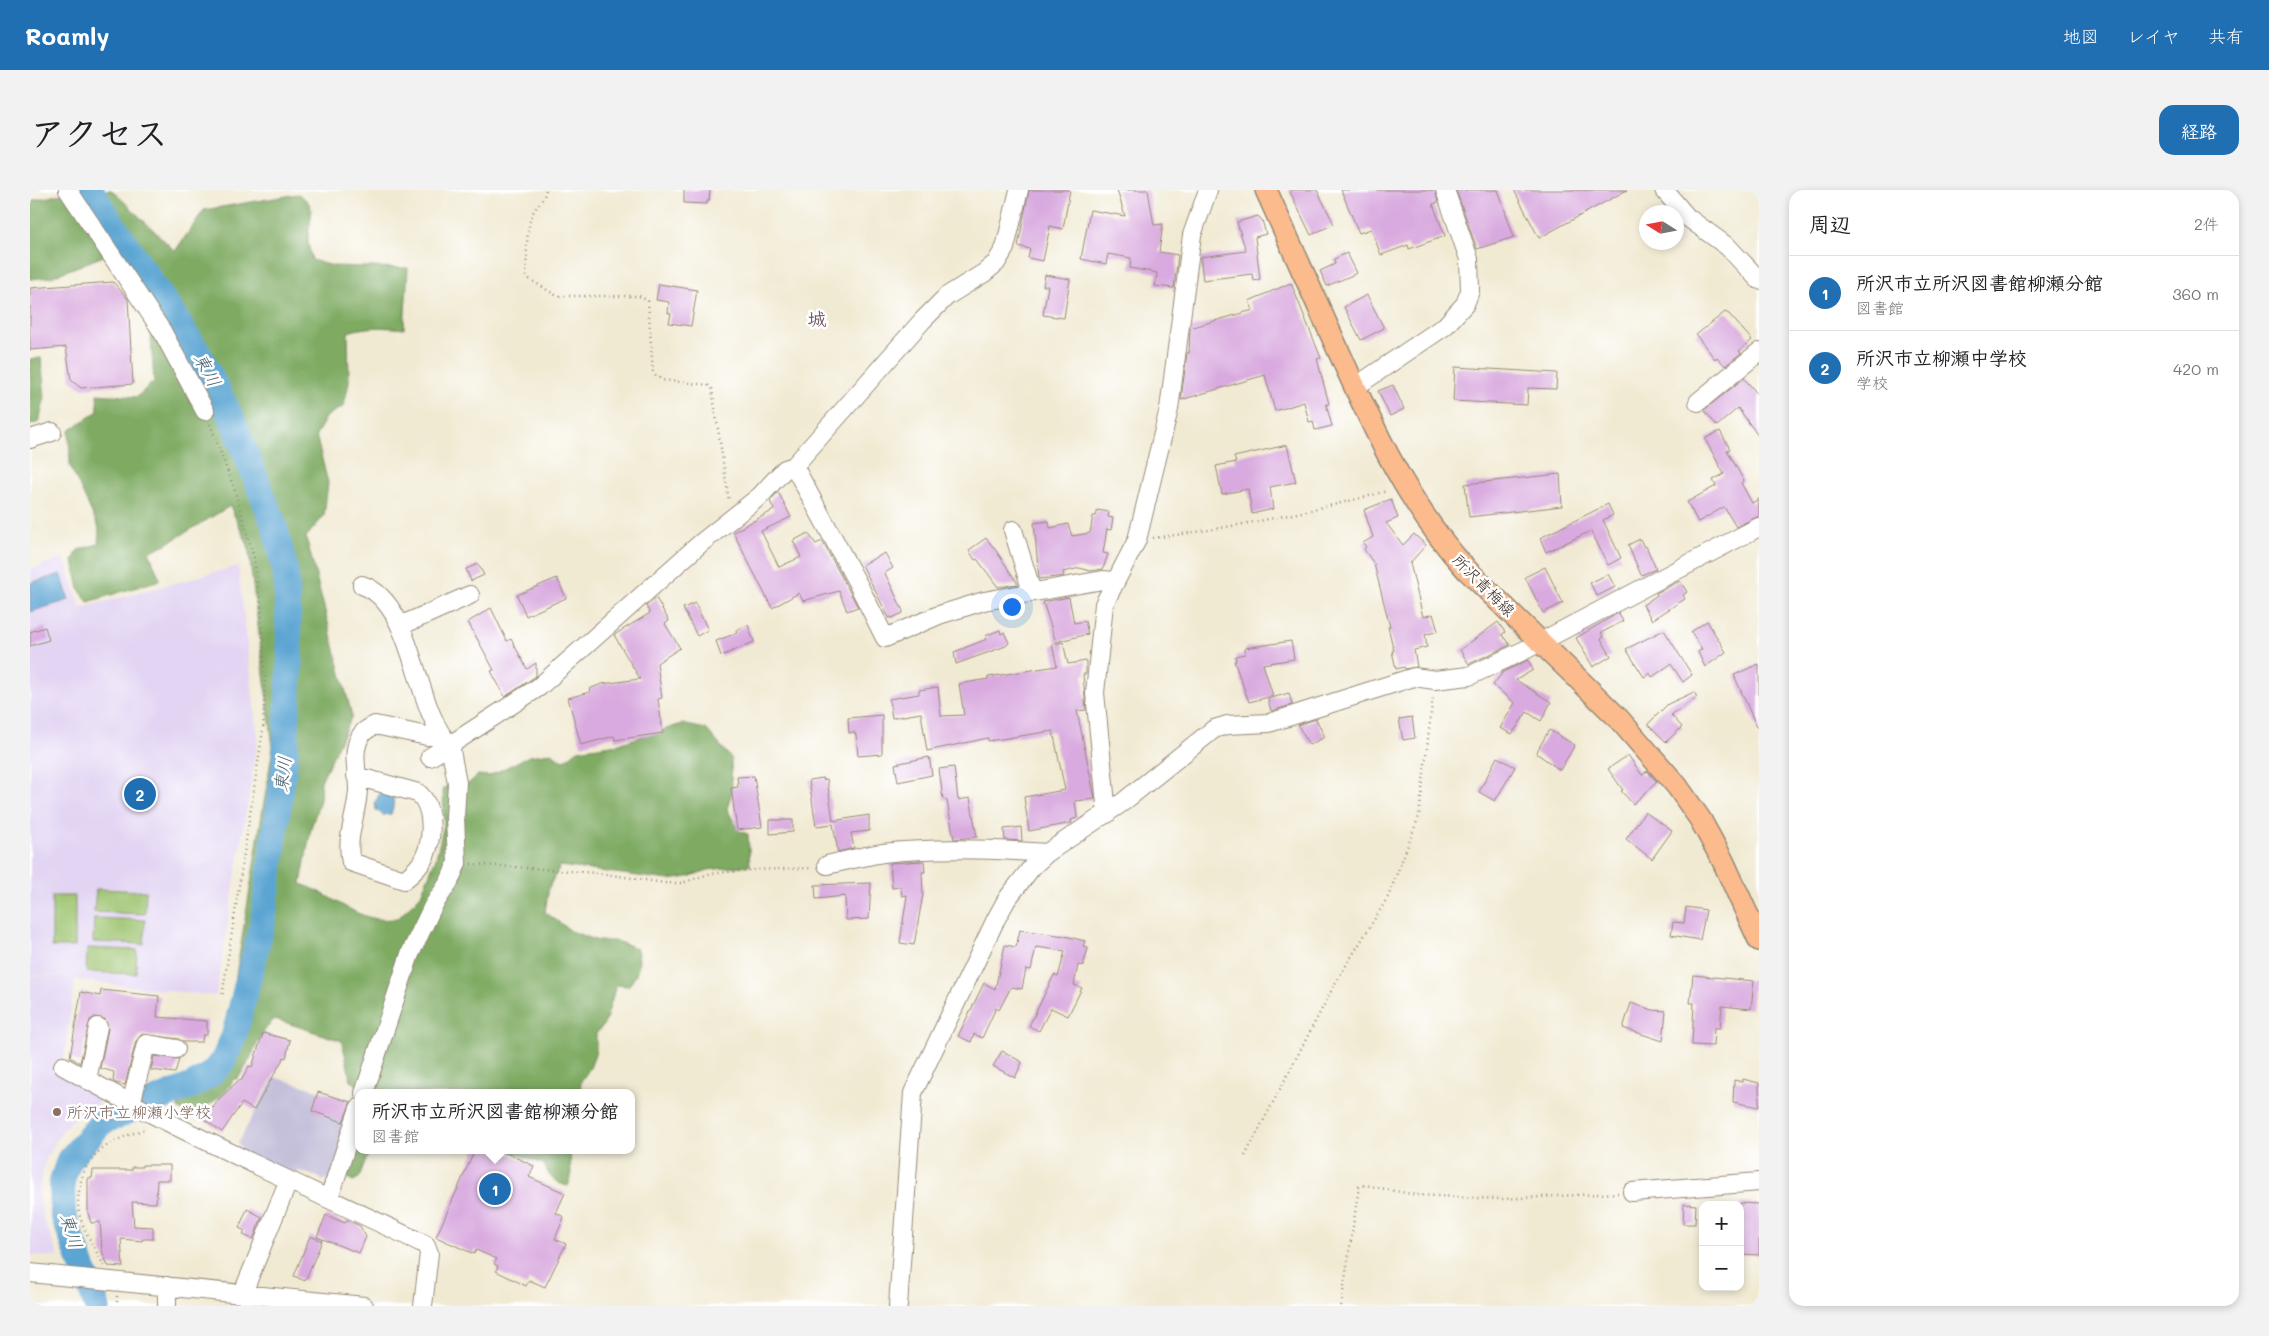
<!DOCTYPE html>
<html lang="ja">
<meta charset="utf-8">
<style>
:root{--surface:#fff;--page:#f2f2f2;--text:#202124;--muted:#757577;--line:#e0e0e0;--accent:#1f6fb2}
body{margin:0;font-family:Mali,"Klee One",sans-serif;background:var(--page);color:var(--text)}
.controls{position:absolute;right:15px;bottom:15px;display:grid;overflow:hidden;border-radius:10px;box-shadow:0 2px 8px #0003}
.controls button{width:45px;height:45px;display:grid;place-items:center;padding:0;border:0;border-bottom:1px solid var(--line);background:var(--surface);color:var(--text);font:25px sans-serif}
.compass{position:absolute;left:1609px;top:15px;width:45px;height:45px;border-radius:50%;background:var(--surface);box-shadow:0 2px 8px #0003;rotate:281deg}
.you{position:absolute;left:981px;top:416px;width:18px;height:18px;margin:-12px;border:4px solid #fff;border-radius:50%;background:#1a73e8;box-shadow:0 0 0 8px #1a73e833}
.badge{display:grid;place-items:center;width:32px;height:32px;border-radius:50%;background:var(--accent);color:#fff;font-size:16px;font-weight:700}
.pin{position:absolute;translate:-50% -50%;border:2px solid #fff;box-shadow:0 1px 5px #0006}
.popup{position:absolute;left:325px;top:899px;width:280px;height:65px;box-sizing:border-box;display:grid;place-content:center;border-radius:10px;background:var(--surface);filter:drop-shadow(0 1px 4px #0005);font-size:16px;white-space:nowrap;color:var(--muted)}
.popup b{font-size:19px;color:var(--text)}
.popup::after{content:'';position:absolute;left:50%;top:100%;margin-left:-10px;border:10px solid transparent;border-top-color:var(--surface)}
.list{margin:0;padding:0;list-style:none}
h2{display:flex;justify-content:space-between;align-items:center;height:65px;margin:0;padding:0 20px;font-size:21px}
h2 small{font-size:16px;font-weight:400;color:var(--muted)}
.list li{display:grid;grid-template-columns:32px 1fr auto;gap:15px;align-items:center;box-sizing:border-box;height:75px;padding:0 20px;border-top:1px solid var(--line)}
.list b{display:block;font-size:19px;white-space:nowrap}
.list p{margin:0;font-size:16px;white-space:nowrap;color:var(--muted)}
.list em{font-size:16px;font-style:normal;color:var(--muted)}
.map{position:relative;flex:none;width:1729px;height:1116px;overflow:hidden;border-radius:15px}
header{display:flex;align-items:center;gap:30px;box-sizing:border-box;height:70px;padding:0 25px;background:var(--accent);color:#fff}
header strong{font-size:24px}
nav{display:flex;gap:28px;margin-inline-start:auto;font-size:18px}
.intro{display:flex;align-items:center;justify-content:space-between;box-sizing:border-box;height:120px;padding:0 30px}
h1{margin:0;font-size:35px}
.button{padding:12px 22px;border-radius:15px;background:var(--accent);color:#fff;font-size:18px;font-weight:700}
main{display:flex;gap:30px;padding:0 30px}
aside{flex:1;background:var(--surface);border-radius:15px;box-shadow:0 2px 8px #0003}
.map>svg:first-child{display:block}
.built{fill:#e2d4f3}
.industrial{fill:#c5c0da}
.green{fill:#9dc46f;stroke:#6c7746}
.forest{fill:#7eaa62;stroke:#5c6a40}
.water{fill:#5ba5d3;stroke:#4b6878}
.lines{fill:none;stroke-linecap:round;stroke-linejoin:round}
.river{stroke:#5ba5d3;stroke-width:26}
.building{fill:#d9aadf}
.minor-casing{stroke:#968a78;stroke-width:20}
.major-casing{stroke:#968a78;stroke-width:24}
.path{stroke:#968a78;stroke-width:2.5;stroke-dasharray:1 4;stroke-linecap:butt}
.minor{stroke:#fff;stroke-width:18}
.major{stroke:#fbbb8d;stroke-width:21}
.education-dot{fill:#8d6e63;stroke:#fff;stroke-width:2}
.labels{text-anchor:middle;stroke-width:5;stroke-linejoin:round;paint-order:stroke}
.street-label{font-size:16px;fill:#3b2a1e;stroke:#fff}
.education-label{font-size:16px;fill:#785e54;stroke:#fff;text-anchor:start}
.water-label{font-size:18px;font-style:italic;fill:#49616f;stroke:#fff}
.quarter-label{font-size:19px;font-weight:bold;fill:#725762;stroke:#fff}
</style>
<header>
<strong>Roamly</strong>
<nav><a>地図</a><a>レイヤ</a><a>共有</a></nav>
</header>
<div class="intro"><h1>アクセス</h1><a class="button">経路</a></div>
<main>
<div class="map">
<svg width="1729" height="1116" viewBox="0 0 1729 1116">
<rect width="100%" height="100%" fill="#fff"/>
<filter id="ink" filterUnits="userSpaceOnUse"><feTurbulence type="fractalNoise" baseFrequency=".02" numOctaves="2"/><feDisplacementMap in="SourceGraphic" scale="10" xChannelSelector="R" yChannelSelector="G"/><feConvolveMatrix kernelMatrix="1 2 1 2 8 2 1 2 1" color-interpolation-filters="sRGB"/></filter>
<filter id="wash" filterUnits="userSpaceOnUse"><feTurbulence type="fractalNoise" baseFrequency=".0096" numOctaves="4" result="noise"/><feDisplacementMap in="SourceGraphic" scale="20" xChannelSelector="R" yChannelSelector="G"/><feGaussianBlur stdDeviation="1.12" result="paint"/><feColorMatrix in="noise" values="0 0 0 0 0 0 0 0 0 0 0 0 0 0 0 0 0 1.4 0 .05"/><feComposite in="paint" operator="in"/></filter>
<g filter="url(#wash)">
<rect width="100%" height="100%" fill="#f1ead3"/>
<!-- built -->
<path class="built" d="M34 368 51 418 208 376 228 549 186 806 45 790 33 876 77 907 45 927 32 941 16 969 8 1003 13 1027 29 1067 0 1065V786H46L0 785V379Z"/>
<!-- industrial -->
<path class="industrial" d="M244 887 327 912 301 987 293 991 288 987 269 981 267 983H256L211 962 208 953Z"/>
<!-- green -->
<path class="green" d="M66 699 116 701 115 724 64 722Z
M22 706H45V757H22Z
M64 728 115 730 114 754 63 752Z
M57 758 107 760 106 784 56 782Z"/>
<!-- forest -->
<path class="forest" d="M50 0H82L145 61 174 20 268 4C290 16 278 30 278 50 278 56 281 63 282 70L303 76 378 78 374 139C355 137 336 136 318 142L319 192 314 216 297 226 286 245 298 293 294 326 276 347 322 526 291 591 290 610 281 638 271 694C297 702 320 725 347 729 354 730 361 729 367 729L391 705 406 668 414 634 413 598 438 594 448 585 459 586 499 566 521 563 534 571 548 560 588 554 652 534 676 539 701 568 702 601 697 619 709 641 718 644 720 675 678 680 658 687 639 690 530 676 519 697 515 722 541 741 568 751H586L606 758C612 771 608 786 598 796L586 795 575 833 566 844V862L560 878 551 891 550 903H339L321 891 312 851 245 829C226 844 224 870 207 889H203C199 904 173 920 159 925L148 918 150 904 161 890 177 878 189 865 205 791 243 557 218 355 200 316 138 353 119 362 130 390 58 412 49 399 43 371 48 360 68 354 69 338 40 276 39 241 68 221 67 204 107 207 124 191 120 134 76 65 21 87 0 89V11Z
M11 168 15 207 9 232 0 235V169Z
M329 930V960H340L329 988 323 991 312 985Z
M477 960H540L541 987 538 996C524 993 519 987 514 974Z"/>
<!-- water -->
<path class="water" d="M31 384 39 410 0 422V393Z
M357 600C366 605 364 616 361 624L353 625 346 620 345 612 351 602Z"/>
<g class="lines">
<!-- river -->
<path class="river" d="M60 0 169 164 202 229 245 337 256 384 260 471 255 569 233 731 204 846 192 873 178 886 163 895 72 932 39 970 32 991 33 1024 67 1116"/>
</g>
<g id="blocks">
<!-- building -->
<path class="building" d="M654 0H680L679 11H677V14L654 13Z
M999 0H1040L1033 39 1020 36 1013 71 998 68 1000 59 988 56Z
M1087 0H1118L1124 35 1133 34 1129 62 1148 65 1144 98 1125 96 1127 83 1100 78 1101 68 1078 64 1076 74 1051 69 1060 20 1095 26Z
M1259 0H1287L1304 34 1281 45Z
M1311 0H1405L1408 12 1403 14 1415 46 1379 59 1378 55 1351 65 1341 39 1329 43Z
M1426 0H1468L1484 47 1447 59Z
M1484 0H1597L1509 48Z
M1228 26 1232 30 1236 44 1225 47 1230 89 1224 91 1222 84 1173 90 1170 67 1216 61 1207 32Z
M1317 63 1327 83 1297 96 1290 81 1305 74 1304 69Z
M1015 85 1040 89 1034 128 1013 125 1018 96H1013Z
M83 92 98 109 103 194 51 198 41 190 36 157 0 160V98Z
M1261 93 1291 168 1287 169 1299 214H1296L1302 236 1285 240 1283 231 1279 232 1274 212 1245 221 1235 185 1151 210 1157 163H1159L1160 138 1223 120 1219 111Z
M629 94 667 100 661 136 639 133 641 124 638 123 639 112 626 110Z
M1337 105 1354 138 1331 150 1314 117Z
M1695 122 1699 124 1722 150 1709 161 1711 163 1695 176 1687 167 1685 169 1666 145Z
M1425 177 1527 183 1526 199 1498 198 1497 215 1423 211Z
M1714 188 1729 206V247L1708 218 1687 236 1674 220Z
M1363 195 1374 219 1360 226 1348 201Z
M1690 241 1700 259 1697 260 1714 291 1711 293 1722 313 1729 309V326L1706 337 1694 317 1668 332 1657 312 1686 296 1683 290 1694 284 1676 251V248Z
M1257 255 1266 292 1240 297 1243 319 1222 324 1218 299 1192 304 1186 276 1206 272 1204 267Z
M1530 284 1532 316 1439 327 1435 294Z
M748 302 761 327 731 341 749 377 771 367 763 351 778 343 786 354 792 351 828 417 817 421 809 401 773 411 769 403 742 418 703 342 744 320 740 311Z
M1361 309 1368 328 1356 333 1373 355 1384 344 1396 355 1380 373 1393 427 1403 424 1408 441 1395 445 1397 457 1384 460 1387 477 1375 479 1374 477 1366 479 1362 461H1364L1358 437H1360L1344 374 1334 359 1336 357 1333 353 1343 347 1334 320Z
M1578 314 1583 325 1573 330 1591 368 1578 375 1561 341 1516 362 1510 348Z
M1067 320 1079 322 1078 327 1083 328 1081 340 1077 339 1073 363 1078 364 1073 379 1060 381 1050 378 1033 382 1034 386 1009 389 1004 333 1019 331 1020 338 1038 334 1042 346 1060 343 1063 326H1066Z
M956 348 967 362 988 394 968 397 947 369 945 370 939 360Z
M1610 349 1614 357 1616 356 1626 379 1611 385 1598 355Z
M855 363 863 378 855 383 873 421V423L862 428 861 427 859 428 832 375Z
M448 374 454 385 441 391 436 379Z
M1515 377 1533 413 1513 423 1495 387Z
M1578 384 1585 397 1567 406 1560 393Z
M527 388 536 408 496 426 487 405Z
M1650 391 1657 402 1653 405 1655 409 1622 430 1613 415 1627 405 1626 403Z
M1039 407 1044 433 1055 431 1058 444 1026 452 1013 412Z
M626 408 639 431 635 434 650 458 627 473 632 508 628 509 633 543 585 550 584 546 551 555 538 508 560 502 559 499 572 494 610 489 584 445 620 423 616 416Z
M665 413 678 440 667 446 653 418Z
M461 418 477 451 481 449 497 479 506 473V486L475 507 461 481 464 480 438 432Z
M1588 423 1593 431 1571 443 1574 447 1571 449 1581 466 1563 477 1546 448Z
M1677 431 1696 462 1675 477 1668 462 1672 459 1661 442Z
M1468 432 1475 442 1472 445 1480 455 1439 474 1430 460Z
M718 435 724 452 691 466 686 451 707 443 706 440Z
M15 437 19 450 0 456V442Z
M970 440 971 444 974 442 979 453 976 456 926 474 924 462 957 449 955 446Z
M1634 440 1662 485 1653 492 1641 474 1622 487 1620 483 1614 487 1596 459Z
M1261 451 1264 469 1233 474 1243 506 1219 512 1204 471H1206L1205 466 1215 464V458Z
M1033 452 1038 474 1056 471V484H1053L1056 520 1047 521 1065 609 1045 611 1047 628 1041 630 1042 633 999 641 994 607 1035 600 1023 541 958 551V548L897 561 891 523 862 528 859 509 889 504V500L908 497 911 526 934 525 929 494 958 489V487L1027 476 1022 455Z
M1498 470 1503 480 1486 490 1521 512 1511 531 1497 522 1482 544 1470 538 1485 513 1463 495 1473 482Z
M1729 474V542L1704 485Z
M1664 502 1667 507 1641 525 1652 537 1636 552 1618 534 1638 514Z
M1259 503 1262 515 1241 521 1238 509Z
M852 525V564L828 566 826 545 824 542 819 543 818 528Z
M1382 527 1385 548 1373 550 1369 529Z
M1286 529 1295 547 1279 555 1268 535Z
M1519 540 1545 555 1530 580 1506 563Z
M1598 565 1612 585 1617 581 1627 592 1603 614 1591 601 1593 600 1578 579Z
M899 567 902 585 868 592 865 574Z
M1467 567 1485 577 1465 611 1449 602Z
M924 577 928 610 940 608 947 647 924 649 917 611 913 609 909 579Z
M724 586 732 637 707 640 701 598 708 597 707 587Z
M793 588V590L797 589 803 631 839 625V641L821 643 824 658 808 662 803 634 786 636 779 590Z
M1615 622 1642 641 1622 669 1596 649Z
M740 630H763V642L740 644Z
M991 637 992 651 975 650 974 639Z
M894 671 895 682H892L893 704 884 755 870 753 877 705 872 706 871 697 862 698 860 673Z
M841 693 839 729 816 730 815 706 786 709 785 695Z
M1656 717 1676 720 1670 750 1641 745 1643 732 1654 733Z
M990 740 1035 746 1055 751 1053 756 1058 758 1053 776 1048 775 1044 795 1052 798 1038 826 1021 818 1009 841 999 836 1024 785 1028 787 1035 761 1006 757 1001 780 996 779 992 799 981 797 969 820 966 818 952 848 944 844 941 852 928 846 954 793 965 799 975 755 986 757Z
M1663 785 1724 791 1721 819 1692 816 1690 838H1684L1683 856 1662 855 1664 813H1660Z
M71 800 129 806 127 827 177 831V845H173L172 852H154L148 849 112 844 106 851 95 895 86 893 83 891 84 882 70 878 78 839 75 829 65 827 60 830 50 873 40 867 51 802 70 806Z
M1601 813 1623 820 1636 821 1633 851 1593 838Z
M233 843 260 850 256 868 254 867 224 920 212 913 192 942 172 928 179 917 183 918 188 910 209 890 211 891 219 876 222 877Z
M972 861 992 872 985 888 963 876Z
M124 866 149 869 145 883 121 880Z
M1713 889 1729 893V917L1703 912 1704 890 1713 892Z
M288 902 321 912 313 932 282 921Z
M445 960H470L504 976 499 987 535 1003 526 1023 534 1027 525 1049 536 1054 515 1097 499 1090 496 1096 466 1081 468 1076 464 1074 467 1069 446 1060 444 1064 406 1047Z
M112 975H140V990H127L126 1013 102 1012 104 1036 123 1037V1049H113L112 1051 91 1049 93 1077 78 1076 72 1061 70 1032 61 1033 58 1023V988H62L63 980H102V977H112Z
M1710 1013 1729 1014V1065L1710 1064Z
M1654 1014 1666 1015 1665 1034H1653Z
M217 1019 232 1027 223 1049 213 1045 215 1041 209 1038Z
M296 1025 315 1033 317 1030 330 1036 336 1047 329 1063 287 1047Z
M280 1046 292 1051 275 1091 264 1086Z"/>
</g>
</g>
<g filter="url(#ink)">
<use href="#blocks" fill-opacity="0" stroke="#968a78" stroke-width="1"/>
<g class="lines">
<!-- minor casing -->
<g class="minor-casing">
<path id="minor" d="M38 0 132 141 175 221
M1634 0 1657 27 1698 57 1729 90
M1325 197 1415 136 1435 114 1440 101 1439 69 1415 0
M1668 212 1729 162
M0 249 22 242
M764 276 828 394 855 448 909 425 954 411 1073 390 1084 391
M983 340 1002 402
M332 395C385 413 384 520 420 555L400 567
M370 436 440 405
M326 586 388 603C404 616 403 648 395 666 391 676 383 683 374 690L321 672C315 648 327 624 328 600 328 582 321 564 330 547 333 541 339 538 345 535L397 546H410
M1077 624 1065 503 1074 414 1107 350 1139 219 1162 45 1178 0
M797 675C815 671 834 666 853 663 907 657 963 659 1017 663
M33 876C150 943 274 996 396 1055L399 1063 393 1116
M57 890 68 837
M334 903 380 764 403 716 419 692 427 673 425 627 427 593 420 555 509 497 671 353 730 306 755 279 764 276 892 131 917 106 954 83 966 73 975 58 989 0
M101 914 116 854 146 859
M1602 1002 1729 992
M299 1008 329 918
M0 1083 334 1116
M212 1105 258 992
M137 1116V1096
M868 1116 883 903 966 729 977 709 1002 677 1017 663 1093 612 1184 539 1197 535 1239 533 1384 487 1405 490 1439 486 1495 460 1729 337"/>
</g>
<!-- major casing -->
<g class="major-casing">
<path id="major" d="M1236 0C1260 54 1285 108 1309 162 1344 240 1379 317 1437 380L1588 528 1647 596 1670 629 1693 671 1729 750"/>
</g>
<!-- path -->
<path class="path" d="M516 0C513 14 502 18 500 31 496 48 497 69 496 87L527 106H609L618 111 623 183 632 190 678 195 682 199 699 311
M180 234 203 295 224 368 231 417 235 491 233 540 192 807
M1123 348C1202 338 1280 322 1357 301
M441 674 568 683 635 693H652L679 684 720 680 783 678
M1215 966 1306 792 1358 707 1389 626 1403 506
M74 1076C66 1060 55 1043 50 1027 47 1017 48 1006 50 996 56 960 85 949 116 939
M87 1106V1116
M1311 1116 1329 997 1335 995 1386 1005 1471 1009 1588 1003"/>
<!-- minor -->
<use href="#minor" class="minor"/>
<!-- major -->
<use href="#major" class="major"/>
</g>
</g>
<!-- markers -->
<circle class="education-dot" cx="27" cy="922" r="5"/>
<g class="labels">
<!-- street labels -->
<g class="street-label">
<text transform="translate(1454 395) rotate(45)" y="6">所沢青梅線</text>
</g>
<!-- education labels -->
<g class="education-label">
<text x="37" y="928">所沢市立柳瀬小学校</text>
</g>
<!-- water labels -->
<g class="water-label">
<text transform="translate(177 180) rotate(62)" y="6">東川</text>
<text transform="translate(253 584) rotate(-83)" y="6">東川</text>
<text transform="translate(41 1041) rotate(73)" y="6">東川</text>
</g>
<!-- quarter labels -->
<g class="quarter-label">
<text x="787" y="136">城</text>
</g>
</g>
</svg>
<div class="controls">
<button>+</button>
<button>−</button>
</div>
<svg class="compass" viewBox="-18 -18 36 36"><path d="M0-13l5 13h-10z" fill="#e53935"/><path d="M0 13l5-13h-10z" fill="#757577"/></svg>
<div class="you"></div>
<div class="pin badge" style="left:465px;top:999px">1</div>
<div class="popup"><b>所沢市立所沢図書館柳瀬分館</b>図書館</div>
<div class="pin badge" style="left:110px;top:604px">2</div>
</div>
<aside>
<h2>周辺<small>2件</small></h2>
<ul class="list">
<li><span class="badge">1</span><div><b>所沢市立所沢図書館柳瀬分館</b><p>図書館</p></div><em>360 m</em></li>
<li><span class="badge">2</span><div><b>所沢市立柳瀬中学校</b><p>学校</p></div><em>420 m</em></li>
</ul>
</aside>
</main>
